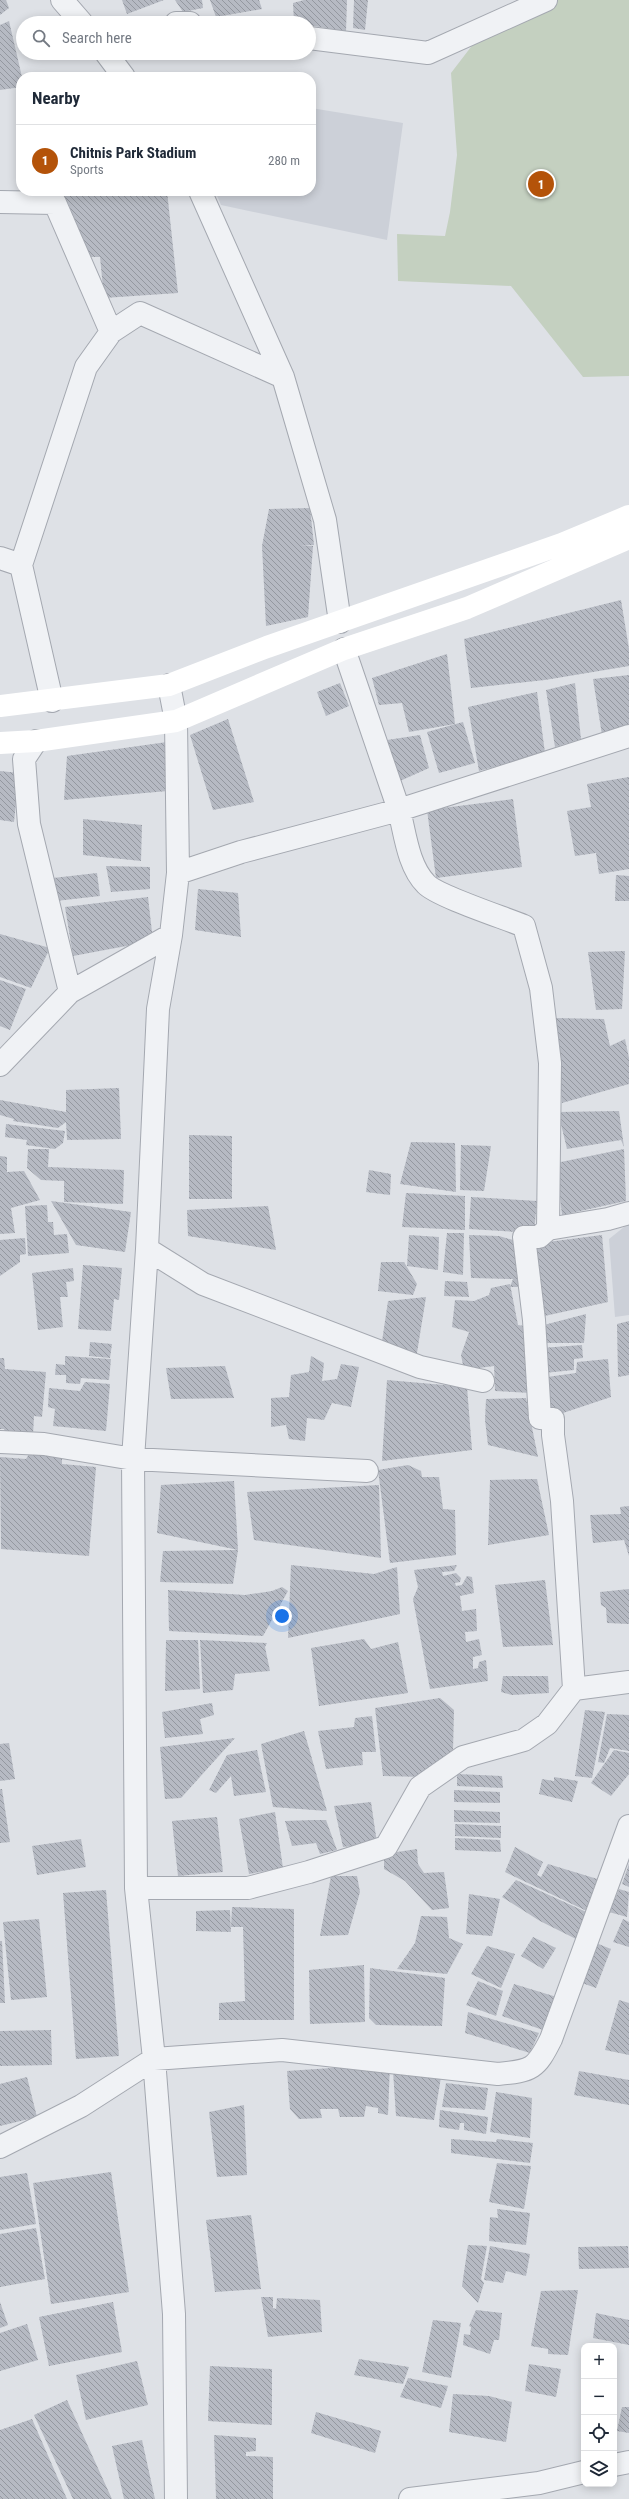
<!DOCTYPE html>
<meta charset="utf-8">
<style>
:root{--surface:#fff;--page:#f2f2f3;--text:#1f2937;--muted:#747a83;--line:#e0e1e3;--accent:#b45309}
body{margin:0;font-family:"Roboto Condensed",sans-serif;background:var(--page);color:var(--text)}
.controls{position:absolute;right:12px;bottom:12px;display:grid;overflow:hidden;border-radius:8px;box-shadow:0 2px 10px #0003}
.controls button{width:36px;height:36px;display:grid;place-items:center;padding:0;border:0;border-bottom:1px solid var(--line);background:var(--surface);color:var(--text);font:20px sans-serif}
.you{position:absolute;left:282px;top:1616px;width:14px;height:14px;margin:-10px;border:3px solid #fff;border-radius:50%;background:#1a73e8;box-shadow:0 0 0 6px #1a73e833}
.badge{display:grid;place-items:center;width:26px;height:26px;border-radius:50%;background:var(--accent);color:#fff;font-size:13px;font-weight:700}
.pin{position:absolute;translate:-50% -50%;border:2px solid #fff;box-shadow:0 1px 4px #0006}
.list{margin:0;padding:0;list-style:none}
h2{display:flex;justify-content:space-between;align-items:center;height:52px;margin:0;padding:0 16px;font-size:17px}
h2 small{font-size:13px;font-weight:400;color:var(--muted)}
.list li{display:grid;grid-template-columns:26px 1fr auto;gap:12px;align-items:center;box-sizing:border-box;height:72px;padding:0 16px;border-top:1px solid var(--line)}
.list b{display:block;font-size:15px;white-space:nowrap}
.list p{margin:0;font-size:13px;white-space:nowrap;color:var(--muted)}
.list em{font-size:13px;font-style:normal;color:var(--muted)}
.icon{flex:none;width:22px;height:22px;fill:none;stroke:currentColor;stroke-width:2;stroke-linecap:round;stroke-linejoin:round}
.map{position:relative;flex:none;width:629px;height:2499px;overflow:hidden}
.search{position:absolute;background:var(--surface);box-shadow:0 2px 10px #0003;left:16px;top:16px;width:300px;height:44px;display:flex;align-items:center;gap:10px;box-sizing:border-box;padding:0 14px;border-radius:22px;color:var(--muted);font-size:15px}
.panel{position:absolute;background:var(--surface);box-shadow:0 2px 10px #0003;left:16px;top:72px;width:300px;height:124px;border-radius:16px}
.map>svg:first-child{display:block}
.built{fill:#ccd0d8}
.pitch{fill:#c4d0c0}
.building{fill:url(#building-back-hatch)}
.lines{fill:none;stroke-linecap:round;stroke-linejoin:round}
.minor-casing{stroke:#a4a8b0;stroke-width:24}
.minor{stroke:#f0f2f5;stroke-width:22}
.secondary{stroke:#fff;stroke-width:22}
</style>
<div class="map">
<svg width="629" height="2499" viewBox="0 0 629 2499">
<defs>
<pattern id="building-back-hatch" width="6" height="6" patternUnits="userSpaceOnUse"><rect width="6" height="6" fill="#b6bac3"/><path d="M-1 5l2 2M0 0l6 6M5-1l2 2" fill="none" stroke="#9498a0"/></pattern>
</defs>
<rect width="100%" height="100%" fill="#dee1e6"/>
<!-- built -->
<path class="built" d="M311 108 403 123 387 240 221 205 215 191H311Z
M629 1223V1315L615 1317 609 1239Z"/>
<!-- pitch -->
<path class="pitch" d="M556 0H629V376L583 377 511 286 398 281 397 234 445 236 450 212 457 155 451 73 474 43Z"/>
<!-- building -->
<path class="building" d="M0 0H6L9 8 0 15Z
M122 0H164L127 14Z
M175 0H202L203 8 183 12Z
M210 0H259L262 9 216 17Z
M304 0H347L346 32 309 25V23H294L293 3Z
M354 0H368L365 30 353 28Z
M9 21 22 77 21 87 0 90V25Z
M54 191H167L178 293 104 298 100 257H87L68 203Z
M310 508 314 545 301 546H313L308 617 266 626 262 546 269 509Z
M621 600 629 649V666L545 680 471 688 464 639Z
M447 654 455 724 409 732 402 703 379 705 372 678Z
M629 675V725L602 735 593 679Z
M340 683 349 706 326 716 317 692Z
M575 683 581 739 555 747 546 690Z
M537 692 545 753 479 771 468 707Z
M228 719 254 802 213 810 190 735Z
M463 722 475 763 439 773 427 732Z
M420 735 429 768 400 781 387 740Z
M167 742 168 791 64 800 67 756Z
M0 771 19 773 14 822 0 820Z
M629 777V869L599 874 596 853 575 856 567 811 591 807 587 784Z
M513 799 522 867 436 878 427 810Z
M83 819 142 825 141 861 83 855Z
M106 866 150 867V889L111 892Z
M97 873 100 896 56 901 53 878Z
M616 875 629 876V901H615Z
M198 889 238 893 241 937 195 930Z
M148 897 153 941 73 956 65 907Z
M0 934 50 948 31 988 0 977Z
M625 951 622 1009 596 1010 588 952Z
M0 980 26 989 10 1030 0 1026Z
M555 1018 604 1019 610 1046 625 1039 629 1058V1084L562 1103Z
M119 1088 121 1139 67 1140 66 1122 58 1128 13 1121 14 1119 0 1115V1100L66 1112V1090Z
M619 1111 624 1147 621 1140 567 1149 558 1112Z
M6 1124 65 1131 63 1143 55 1149 26 1145 27 1140 5 1137Z
M189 1135 232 1136V1199H189Z
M411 1142 455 1143 456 1192 400 1184Z
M461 1145 491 1146 484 1191 460 1190Z
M28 1149H49L48 1167 124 1170 123 1204 64 1202V1181L41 1180 27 1168Z
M624 1149 626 1201 562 1215 556 1163Z
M0 1156 7 1157V1172L24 1171 40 1200 11 1208 15 1233 0 1234Z
M369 1170 391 1174 390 1195 366 1192Z
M406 1193 465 1196V1230L402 1227Z
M471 1197 537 1201 534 1233 469 1229Z
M51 1201 131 1212 125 1252 76 1245Z
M47 1205 48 1222H53L54 1235 67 1234 69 1253 28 1256 25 1206Z
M268 1206 276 1250 188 1236 187 1210Z
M447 1233H464L463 1275 443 1272Z
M409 1235 439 1237 438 1270 407 1266Z
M469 1235 499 1236 520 1242 526 1287H510L513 1279 471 1278Z
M602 1235 608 1302 540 1317 532 1244Z
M25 1238 26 1254 20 1255V1262L0 1276V1240Z
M381 1262H404L417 1284 413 1295 378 1291Z
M83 1265 122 1268 119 1300 114 1299 111 1331 78 1329Z
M73 1268 74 1281 66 1282 68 1297H60L63 1327 38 1330 32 1273Z
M445 1281 467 1282 469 1297 444 1296Z
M510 1284 518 1325 530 1327 531 1393 495 1391 494 1366 464 1370 461 1355 469 1332 452 1327 455 1300 474 1301 489 1295 491 1288Z
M426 1297 416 1359 381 1348 388 1301Z
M586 1314 584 1343H540V1326Z
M629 1321V1375L618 1377 617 1324Z
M90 1342 112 1344 110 1358 89 1356Z
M582 1345 583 1358 574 1359V1370L544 1373 541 1348Z
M65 1356 111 1359 109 1380 81 1378 80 1384 66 1383V1375H55L56 1364 65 1365Z
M311 1356 324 1363 322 1381 337 1379 341 1364 359 1367 351 1407 332 1403 324 1420 307 1418 305 1441 289 1439 286 1425 271 1427V1398L289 1397 291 1375 309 1372Z
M0 1358H4L5 1369 46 1372 42 1417 34 1416 33 1435H6L4 1429H0Z
M608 1359 611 1397 554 1416 544 1415 540 1378 576 1373 577 1362Z
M225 1366 234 1398 171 1399 166 1368Z
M387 1380 467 1387 472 1450 382 1461Z
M85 1382 110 1384 106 1431 53 1426 55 1409 48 1407 49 1388 80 1391Z
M526 1398 538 1457 488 1445 485 1420 486 1399Z
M30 1452 62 1455V1464L96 1467 89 1556 1 1549 0 1457 26 1459Z
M408 1465 421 1471 422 1477H439L443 1509 455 1510 456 1555 390 1563 378 1470Z
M537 1479 549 1535 488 1545 490 1480Z
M234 1481 238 1550 157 1533 161 1485Z
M379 1485 381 1558 254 1540 247 1492Z
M629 1506V1556L624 1540 593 1543 590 1515 621 1514 620 1507Z
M238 1550 233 1584 160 1582 163 1551Z
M291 1565 374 1574 397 1567 400 1614 288 1638Z
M457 1565 454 1571 442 1572 443 1576 456 1573 461 1578 460 1582 455 1583 456 1586 462 1585 467 1576 472 1577 474 1593 460 1596 462 1611 476 1609 477 1631 465 1632 466 1642 479 1639 482 1655 473 1657V1669L478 1668 479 1662 486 1660 488 1681 430 1689 413 1599 418 1587 414 1570Z
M545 1580 553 1645 503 1647 495 1585Z
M282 1587 288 1591 263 1636 169 1631 168 1590 245 1595 272 1591Z
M629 1589V1624L607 1623 606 1608 601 1605 600 1592Z
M364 1639 371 1649 398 1642 408 1693 319 1706 311 1648Z
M166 1640H198L200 1689 165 1691Z
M200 1640 267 1643 265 1647 270 1671 235 1674 233 1690 203 1693Z
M503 1676H548L549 1693 512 1695 501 1692Z
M440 1698 454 1710 453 1751 423 1777 383 1776 375 1708Z
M212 1703 214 1715 200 1719 203 1734 165 1738 162 1712Z
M585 1710 605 1712 592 1778 575 1776Z
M607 1714 629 1715V1751L610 1748 604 1763 598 1762Z
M372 1716 376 1752H362L363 1765 326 1769 318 1731 354 1727 355 1718Z
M304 1731 327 1811 273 1807 261 1744Z
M235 1738 181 1798 165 1799 160 1747Z
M9 1743 15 1779 0 1781V1744Z
M257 1750 266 1792 234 1796 231 1776 216 1793 209 1790 227 1755Z
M614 1750 629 1753V1774L611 1796 591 1783Z
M457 1774 502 1776 503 1788 457 1786Z
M554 1777 578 1781 572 1802 539 1794 542 1779 554 1781Z
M0 1789H2L10 1842 0 1843Z
M454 1790 500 1792V1803L454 1802Z
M371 1802 377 1843 343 1847 334 1806Z
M454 1810 500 1812V1823L454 1822Z
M275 1812 283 1868 249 1874 239 1819Z
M217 1817 223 1872 178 1876 172 1821Z
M313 1820H326L337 1850 320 1854 316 1843 292 1846 285 1821Z
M455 1824 501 1826V1838L455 1836Z
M455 1838 500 1840 501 1852 455 1850Z
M81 1839 86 1867 37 1875 32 1846Z
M515 1847 543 1862 537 1875 541 1877 548 1864 604 1881 593 1914 505 1872Z
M417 1849 418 1864 424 1873 444 1872 449 1908 432 1910 405 1881 384 1869V1854Z
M629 1864V1887L622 1884Z
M331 1876H357L360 1892 348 1935 320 1936Z
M516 1880 593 1915 582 1942 540 1921 502 1897Z
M619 1889 629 1892 627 1917 609 1912Z
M106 1890 119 2056 76 2059 63 1893Z
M469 1894 500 1899 492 1936 466 1934Z
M232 1907 294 1909V2020H219V2003L245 2001 243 1927H231Z
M230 1910 231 1932 196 1931V1911Z
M421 1916 447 1917 449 1938 463 1944 447 1974 397 1969 415 1943Z
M39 1919 47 1997 11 2000 3 1922Z
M623 1919 629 1922V1947L613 1942Z
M533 1937 556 1948 543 1969 521 1956Z
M0 1941H2L5 2003H0Z
M596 1943 611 1949 596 1988 582 1983Z
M487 1946 515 1954 501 1988 471 1974Z
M364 1965 365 2022 310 2024 309 1970Z
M370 1968 445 1978 442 2026 376 2025 369 2018Z
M478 1981 503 1991 496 2016 466 2005Z
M514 1984 560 1998 546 2031 502 2016Z
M619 2000 629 2003V2055L605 2050Z
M468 2012 539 2033 530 2053 465 2033Z
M51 2030 52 2065 0 2066V2031Z
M390 2064 388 2115 378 2113V2108L366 2106 364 2117H340L338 2109H320L322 2118 299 2119 290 2109 287 2071Z
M393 2071 441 2077 434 2120 396 2116Z
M579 2071 629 2080V2105L574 2095Z
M27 2077 37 2117 0 2126V2084Z
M446 2083 488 2088 485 2110 442 2107Z
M496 2092 532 2098 530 2138 490 2132Z
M244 2105 247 2175 217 2177 209 2112Z
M440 2110 488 2117 486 2134 464 2130V2123H460L459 2130 439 2127Z
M451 2139 496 2142 497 2139 533 2143 530 2163 451 2153Z
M497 2163 531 2166 524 2209 489 2202Z
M111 2172 129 2292 51 2304 33 2183Z
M27 2173 36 2224 0 2230V2177Z
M497 2209 530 2213 526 2245 489 2241 490 2217 498 2218Z
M251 2215 261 2289 215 2292 206 2220Z
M36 2228 45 2279 0 2287V2234Z
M468 2245 487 2246 481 2279 484 2283 478 2303 462 2286Z
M490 2246 530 2254 526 2276 506 2271 503 2283 484 2280Z
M628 2246 629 2268 579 2269 578 2247Z
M578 2290 568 2355 548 2354V2349L531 2346 541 2291Z
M261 2297H273V2308L276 2309 277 2298 320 2300 322 2332 268 2337Z
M0 2302 8 2325 0 2328Z
M113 2302 122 2352 49 2366 39 2317Z
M476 2310 502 2313 499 2340H494L490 2354 463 2345 464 2334 470 2335 471 2327 469 2326Z
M596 2313 629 2320V2345L593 2338Z
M433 2320 461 2323 451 2378 422 2372Z
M27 2324 38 2360 0 2371V2333Z
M359 2359 409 2367 403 2384 354 2375Z
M137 2361 148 2405 86 2420 76 2375Z
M529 2364 561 2369 556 2397 525 2391Z
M210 2366 272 2369V2425L208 2421Z
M408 2378 448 2386 441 2408 400 2397Z
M453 2394 489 2396 512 2402 506 2442 449 2432Z
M67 2400 112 2499H73L34 2415Z
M622 2407H629V2433L617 2431Z
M316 2412 381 2431 375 2453 311 2433Z
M32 2419 67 2499H0V2430Z
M214 2435 256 2438V2451L246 2452V2456L273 2457V2499H216Z
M142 2440 155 2499H124L112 2446Z"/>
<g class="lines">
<!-- minor casing -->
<g class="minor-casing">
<path id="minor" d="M62 0 82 23
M176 23H190
M309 38 428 53 546 0
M106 53 124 77
M200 191 283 377 325 520 340 622
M0 202 55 203 111 332
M0 558 21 565 52 701
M21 565 86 367 111 332 140 313 283 377
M344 649 399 810 629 736
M169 685 176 721 178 873 171 935 158 1009 147 1249 133 1459 136 1888 154 2059 174 2314 176 2499
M36 741 24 759 29 824 70 992
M178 873 241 852 399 810C405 833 408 866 426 884 437 896 505 918 524 926L541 988 550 1063 548 1229
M0 1065 70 992 171 935
M147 1249 203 1284 420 1367 483 1381
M0 1442 44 1444 133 1459 367 1471
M574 1689 629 1682
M136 1888H248L309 1872 386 1847 420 1787 463 1757 524 1740 547 1724 574 1689 562 1501 553 1435V1419L540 1418 534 1320 524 1237H539L548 1229 608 1219 629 1213
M0 2147 81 2106 154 2059 282 2050 498 2074C532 2071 536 2069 551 2039L629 1826
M614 2465 629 2462
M410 2499 539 2483 584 2472"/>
</g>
<!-- minor -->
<use href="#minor" class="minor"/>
<!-- secondary -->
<path class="secondary" d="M0 706 169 685 267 647 562 544 629 516
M0 743 36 741 176 721 344 649 467 608 629 538"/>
</g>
</svg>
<div class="controls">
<button>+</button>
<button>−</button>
<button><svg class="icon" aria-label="locate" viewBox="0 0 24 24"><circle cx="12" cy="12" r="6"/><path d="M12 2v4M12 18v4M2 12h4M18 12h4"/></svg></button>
<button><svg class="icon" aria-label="layers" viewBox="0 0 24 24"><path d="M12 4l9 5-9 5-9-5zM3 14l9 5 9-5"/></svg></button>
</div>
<div class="you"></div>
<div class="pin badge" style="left:541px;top:184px">1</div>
<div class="search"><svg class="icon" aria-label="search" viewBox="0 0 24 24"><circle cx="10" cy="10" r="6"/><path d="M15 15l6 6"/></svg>Search here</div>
<section class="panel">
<h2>Nearby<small></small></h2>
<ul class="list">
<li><span class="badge">1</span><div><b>Chitnis Park Stadium</b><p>Sports</p></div><em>280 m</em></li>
</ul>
</section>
</div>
